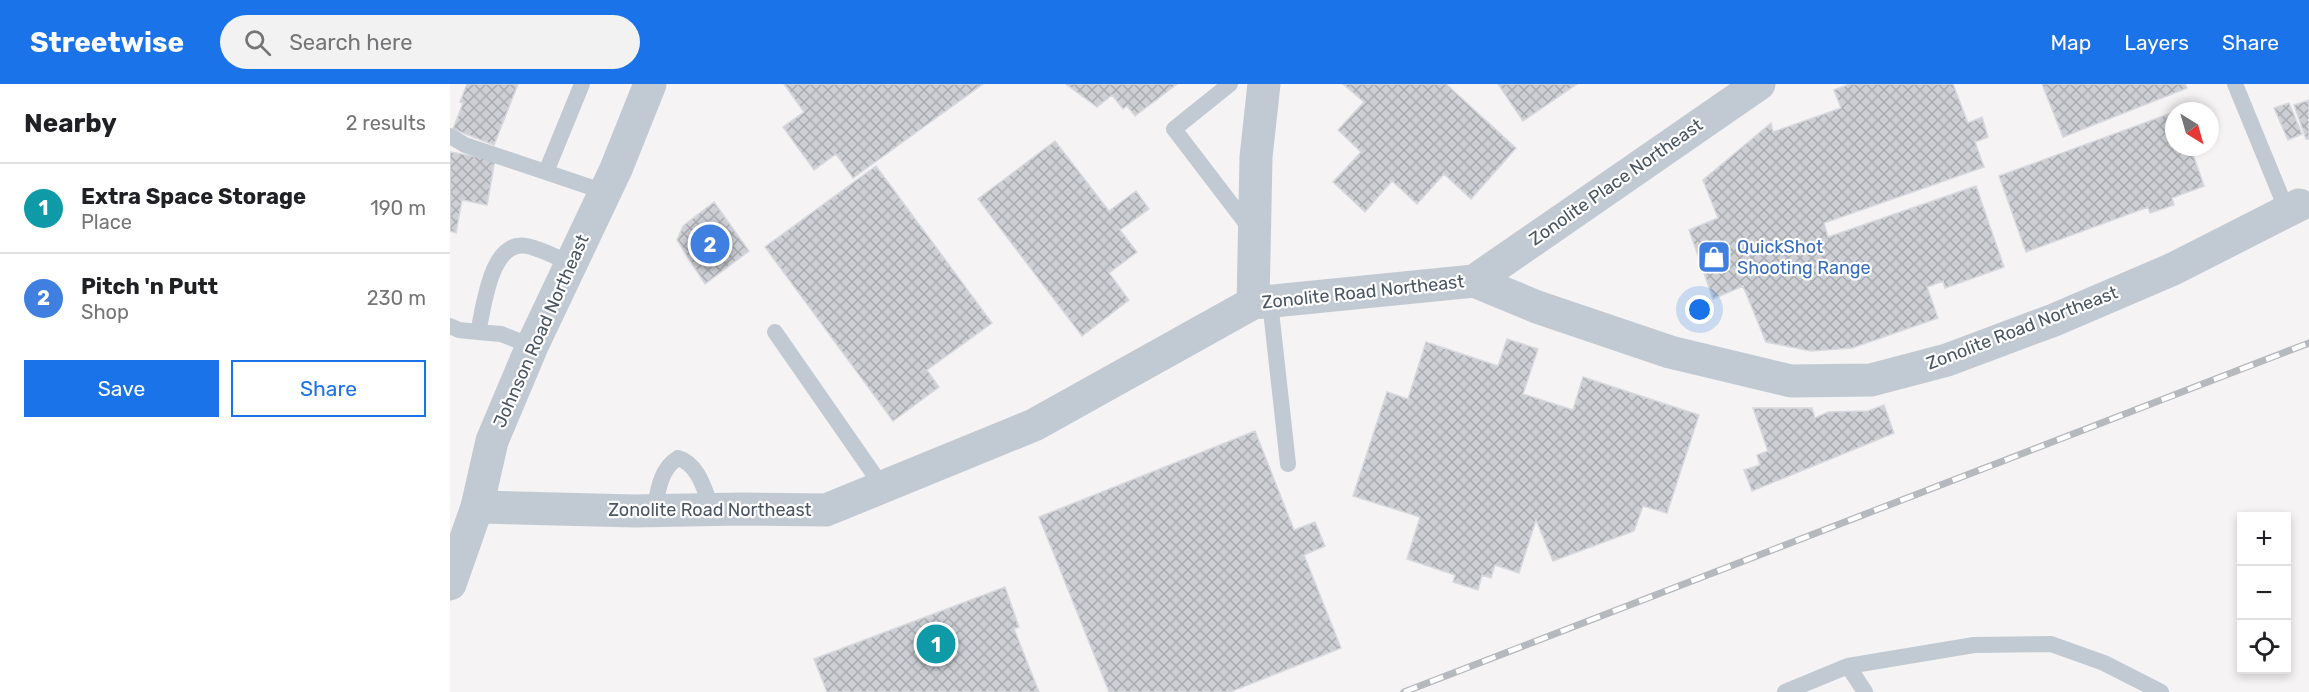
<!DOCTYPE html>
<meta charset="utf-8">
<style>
:root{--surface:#fff;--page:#f2f2f2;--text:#202124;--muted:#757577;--line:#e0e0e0;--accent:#1a73e8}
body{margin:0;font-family:Rubik,sans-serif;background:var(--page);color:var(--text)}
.controls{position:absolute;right:18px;bottom:18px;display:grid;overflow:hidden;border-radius:0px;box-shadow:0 3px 9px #0003}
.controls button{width:54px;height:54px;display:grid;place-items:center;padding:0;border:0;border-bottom:2px solid var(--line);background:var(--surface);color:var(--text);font:30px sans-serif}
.compass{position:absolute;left:1715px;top:18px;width:54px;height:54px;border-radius:50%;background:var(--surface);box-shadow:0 3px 9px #0003;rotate:143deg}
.you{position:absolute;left:1250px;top:226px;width:21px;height:21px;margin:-15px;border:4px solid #fff;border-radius:50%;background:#1a73e8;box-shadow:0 0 0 9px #1a73e833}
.badge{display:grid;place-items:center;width:39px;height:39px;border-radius:50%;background:var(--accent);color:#fff;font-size:20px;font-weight:700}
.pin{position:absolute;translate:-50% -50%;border:3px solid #fff;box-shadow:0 2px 6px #0006}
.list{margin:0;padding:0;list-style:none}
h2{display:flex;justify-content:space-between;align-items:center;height:78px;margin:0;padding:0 24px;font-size:26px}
h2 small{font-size:20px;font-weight:400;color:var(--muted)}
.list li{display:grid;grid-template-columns:39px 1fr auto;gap:18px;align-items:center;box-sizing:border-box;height:90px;padding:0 24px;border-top:2px solid var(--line)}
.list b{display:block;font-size:22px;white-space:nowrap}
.list p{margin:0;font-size:20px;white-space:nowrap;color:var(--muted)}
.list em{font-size:20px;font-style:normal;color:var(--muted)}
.actions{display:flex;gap:12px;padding:18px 24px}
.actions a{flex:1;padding:14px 0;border:2px solid var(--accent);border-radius:0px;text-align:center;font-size:21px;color:var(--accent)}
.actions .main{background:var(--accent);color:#fff}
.icon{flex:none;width:33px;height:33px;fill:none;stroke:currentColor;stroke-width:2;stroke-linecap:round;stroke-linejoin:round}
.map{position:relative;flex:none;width:1859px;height:608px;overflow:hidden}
header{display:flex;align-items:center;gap:36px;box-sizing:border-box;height:84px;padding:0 30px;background:var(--accent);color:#fff}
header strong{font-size:28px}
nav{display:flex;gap:33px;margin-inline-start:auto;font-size:21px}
.search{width:420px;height:54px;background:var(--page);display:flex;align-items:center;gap:15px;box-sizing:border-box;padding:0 21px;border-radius:33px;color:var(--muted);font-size:22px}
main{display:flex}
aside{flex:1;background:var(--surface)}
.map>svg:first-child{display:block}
.building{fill:url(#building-cross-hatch);stroke:#d7d9de;stroke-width:1.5}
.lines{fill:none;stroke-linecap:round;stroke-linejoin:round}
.service{stroke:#c1cad2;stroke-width:16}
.minor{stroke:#c1cad2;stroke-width:33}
.tertiary{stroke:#c1cad2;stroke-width:33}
.rail-casing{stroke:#b5b8bd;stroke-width:7}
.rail{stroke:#fff;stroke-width:4.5;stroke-dasharray:14;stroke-linecap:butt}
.labels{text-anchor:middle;stroke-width:4.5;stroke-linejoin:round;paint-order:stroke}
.street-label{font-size:18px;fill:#4a5661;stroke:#fff}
.shop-label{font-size:18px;fill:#366cbe;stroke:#fff;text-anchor:start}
</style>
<header>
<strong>Streetwise</strong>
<div class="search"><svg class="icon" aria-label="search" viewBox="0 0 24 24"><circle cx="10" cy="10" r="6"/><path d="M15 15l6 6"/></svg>Search here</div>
<nav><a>Map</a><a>Layers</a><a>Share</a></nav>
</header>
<main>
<aside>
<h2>Nearby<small>2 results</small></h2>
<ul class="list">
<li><span class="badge" style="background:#0f9aa8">1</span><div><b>Extra Space Storage</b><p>Place</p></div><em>190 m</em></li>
<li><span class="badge" style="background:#3f7fe0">2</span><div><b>Pitch 'n Putt</b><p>Shop</p></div><em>230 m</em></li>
</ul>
<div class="actions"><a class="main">Save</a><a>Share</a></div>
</aside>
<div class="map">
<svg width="1859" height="608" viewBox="0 0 1859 608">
<defs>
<pattern id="building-cross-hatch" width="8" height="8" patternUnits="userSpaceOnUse" patternTransform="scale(1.5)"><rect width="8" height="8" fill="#cdcfd5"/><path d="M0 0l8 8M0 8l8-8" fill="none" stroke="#a8abb0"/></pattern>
</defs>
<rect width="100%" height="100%" fill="#f5f3f3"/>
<!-- building -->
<path class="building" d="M17 0H68L44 61 3 45 13 19 10 18Z
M334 0H533L403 94 386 70 364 86 333 43 354 28Z
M616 0H727L685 32 677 22 673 25 662 11 647 23Z
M893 0H996L1066 64 1021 115 994 90 967 120 942 97 915 128 883 98 911 68 888 46 914 18Z
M1048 0H1127L1073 37Z
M1400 0H1503L1518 39 1532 33 1538 53 1525 58 1534 83 1374 139 1378 153 1526 102 1554 183 1495 204 1493 197 1477 203 1488 234 1402 264 1361 267 1316 258 1293 202 1263 215 1239 146 1268 134 1253 96 1321 39 1323 48 1391 24 1384 6Z
M1592 0H1735L1737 4 1613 53Z
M1859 16V55H1856L1844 21Z
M1839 19 1852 50 1838 56 1824 24Z
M1724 28V63H1758L1743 70 1754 102 1722 114 1724 121 1700 129 1698 123 1576 168 1549 92Z
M605 57 659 127 686 107 699 125 670 146 687 168 659 189 679 216 632 252 528 115Z
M0 68 45 76 37 121 12 116 6 149 0 147Z
M426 82 542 239 477 286 489 303 443 337 315 163Z
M264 118 299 167 255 200 227 156 233 142Z
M1057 255 1088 265 1073 310 1123 326 1133 293 1249 331 1217 429 1193 422 1184 447 1103 477 1086 436 1069 489 1045 481 1041 494 1032 491 1028 506 1003 498 1005 491 957 475 970 433 903 412 937 308 958 315 976 258 1048 282Z
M1434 321 1444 349 1302 407 1294 386 1310 381 1307 371 1318 367 1303 324H1362L1365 334 1378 328 1418 327Z
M805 347 844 446 865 438 875 462 854 471 891 564 780 608H659L589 433Z
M555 503 569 543 564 545 589 608H377L364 575Z"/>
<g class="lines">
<!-- service -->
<path class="service" d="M780 0 724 45 802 147
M1785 0 1837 127
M0 52 15 61 155 108
M96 88 132 0
M820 218 838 380
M0 242 9 246 28 248
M325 248 432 402
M82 262 51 250 28 248C34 224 40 155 77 162 92 165 108 174 122 180
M204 427C208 407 210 385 228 374 249 380 255 408 262 425
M1398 582 1415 608
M1335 608 1398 582 1524 561 1601 560 1654 579 1711 608"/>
<!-- minor -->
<path class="minor" d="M1024 197 1309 0
M803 219 806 73 814 0
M27 423 185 427 291 425 376 426 584 341 803 219 1024 197 1087 223 1220 268 1341 297 1421 296 1497 276 1604 236 1723 185 1849 121"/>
<!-- tertiary -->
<path class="tertiary" d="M0 500 27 423 42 357 82 262 166 85 200 0"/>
<!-- rail casing -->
<g class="rail-casing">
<path id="rail" d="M954 608 1859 259"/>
</g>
<!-- rail -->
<use href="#rail" class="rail"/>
</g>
<!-- icons -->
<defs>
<g id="shop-square" transform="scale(1.725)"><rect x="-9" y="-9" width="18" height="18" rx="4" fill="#3f7fe0" stroke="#fff"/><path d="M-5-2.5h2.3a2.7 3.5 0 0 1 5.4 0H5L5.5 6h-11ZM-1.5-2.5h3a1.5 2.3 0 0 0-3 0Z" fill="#fff"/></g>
</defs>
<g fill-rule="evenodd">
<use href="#shop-square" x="1264" y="173"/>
</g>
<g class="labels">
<!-- street labels -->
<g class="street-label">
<text transform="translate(1166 98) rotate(-35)" y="6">Zonolite Place Northeast</text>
<text transform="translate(913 208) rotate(-6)" y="6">Zonolite Road Northeast</text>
<text transform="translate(1572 244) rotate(-21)" y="6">Zonolite Road Northeast</text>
<text transform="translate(91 247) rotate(-66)" y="6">Johnson Road Northeast</text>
<text x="260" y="432">Zonolite Road Northeast</text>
</g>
<!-- shop labels -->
<g class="shop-label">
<text x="1287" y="169">QuickShot<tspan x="1287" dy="21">Shooting Range</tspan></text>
</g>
</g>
</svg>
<div class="controls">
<button>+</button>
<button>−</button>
<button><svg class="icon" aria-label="locate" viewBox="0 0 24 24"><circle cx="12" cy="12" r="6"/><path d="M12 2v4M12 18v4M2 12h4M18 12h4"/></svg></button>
</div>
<svg class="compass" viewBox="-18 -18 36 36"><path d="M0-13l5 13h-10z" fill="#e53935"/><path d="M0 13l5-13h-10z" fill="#757577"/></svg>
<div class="you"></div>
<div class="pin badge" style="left:486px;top:560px;background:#0f9aa8">1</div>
<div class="pin badge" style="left:260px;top:160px;background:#3f7fe0">2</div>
</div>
</main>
